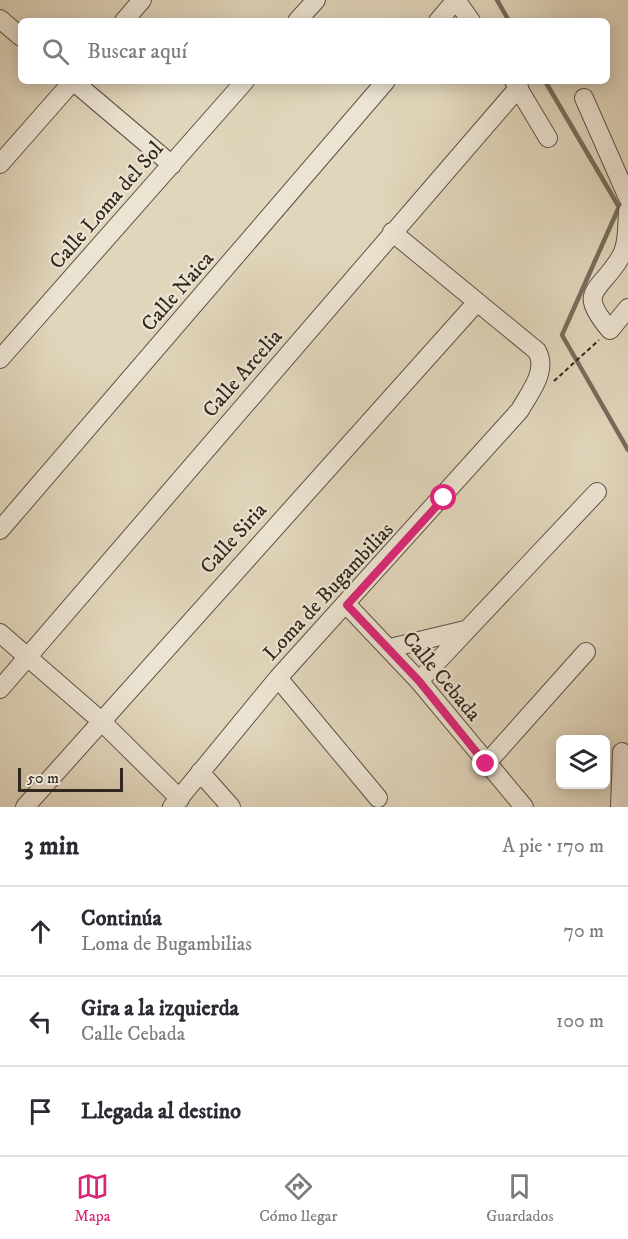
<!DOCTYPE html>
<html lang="es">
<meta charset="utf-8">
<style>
:root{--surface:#fff;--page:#f7f7f7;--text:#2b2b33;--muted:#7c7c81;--line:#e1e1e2;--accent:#db2777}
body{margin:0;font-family:"IM FELL DW Pica",serif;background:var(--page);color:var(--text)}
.controls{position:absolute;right:18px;bottom:18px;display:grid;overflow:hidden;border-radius:9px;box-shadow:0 3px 15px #0003}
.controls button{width:54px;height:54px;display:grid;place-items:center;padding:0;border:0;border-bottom:2px solid var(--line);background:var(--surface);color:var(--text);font:30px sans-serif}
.scale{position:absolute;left:18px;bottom:15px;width:105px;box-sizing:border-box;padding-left:6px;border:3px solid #30271e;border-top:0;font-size:16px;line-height:21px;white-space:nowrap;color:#30271e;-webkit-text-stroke:4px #ece4d3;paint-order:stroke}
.stop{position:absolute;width:18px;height:18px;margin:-14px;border:4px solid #db2777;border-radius:50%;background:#fff}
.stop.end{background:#db2777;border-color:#fff;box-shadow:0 2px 6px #0008}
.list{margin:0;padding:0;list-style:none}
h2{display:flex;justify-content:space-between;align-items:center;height:78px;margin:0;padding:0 24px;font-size:26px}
h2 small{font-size:20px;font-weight:400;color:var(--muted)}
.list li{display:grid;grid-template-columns:39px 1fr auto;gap:18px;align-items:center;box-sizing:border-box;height:90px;padding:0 24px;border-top:2px solid var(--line)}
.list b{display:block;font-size:22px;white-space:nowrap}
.list p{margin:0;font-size:20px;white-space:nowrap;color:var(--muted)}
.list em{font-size:20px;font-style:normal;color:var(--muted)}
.icon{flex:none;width:33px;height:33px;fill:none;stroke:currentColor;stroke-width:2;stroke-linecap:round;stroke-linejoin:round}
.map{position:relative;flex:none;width:628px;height:807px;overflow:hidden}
.search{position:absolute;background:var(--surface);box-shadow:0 3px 15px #0003;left:18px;right:18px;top:18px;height:66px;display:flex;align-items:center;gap:15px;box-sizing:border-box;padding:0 21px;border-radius:9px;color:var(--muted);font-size:22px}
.sheet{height:348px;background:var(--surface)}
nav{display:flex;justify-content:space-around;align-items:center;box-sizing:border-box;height:84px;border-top:2px solid var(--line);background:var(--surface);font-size:16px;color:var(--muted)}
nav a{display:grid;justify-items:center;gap:3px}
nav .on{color:var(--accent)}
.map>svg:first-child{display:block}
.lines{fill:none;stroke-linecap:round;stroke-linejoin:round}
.stream{stroke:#766c5c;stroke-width:4.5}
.minor-casing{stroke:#5c5346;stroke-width:20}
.path{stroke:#30271e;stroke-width:2;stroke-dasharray:4.5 3;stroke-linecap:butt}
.minor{stroke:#ece4d3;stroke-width:18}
.route{stroke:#db2777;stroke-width:8}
.labels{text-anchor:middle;stroke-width:4.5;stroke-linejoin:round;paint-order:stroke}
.street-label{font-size:21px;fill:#30271e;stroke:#ece4d3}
</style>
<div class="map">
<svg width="628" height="807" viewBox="0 0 628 807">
<rect width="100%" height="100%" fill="#e1d6bc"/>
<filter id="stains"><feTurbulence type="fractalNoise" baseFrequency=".00333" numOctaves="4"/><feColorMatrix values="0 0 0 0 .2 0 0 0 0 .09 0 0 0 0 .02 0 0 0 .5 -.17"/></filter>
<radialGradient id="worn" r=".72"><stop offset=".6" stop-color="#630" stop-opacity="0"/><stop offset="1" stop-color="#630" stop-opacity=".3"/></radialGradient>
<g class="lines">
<!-- stream -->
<path class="stream" d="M497 0 509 21
M545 81 619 207 562 335 628 450"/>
<!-- minor casing -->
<g class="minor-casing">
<path id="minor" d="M456 0 471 21
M0 19 21 37
M124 21 142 0
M297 21 316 0
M438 21 456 0
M73 81 172 165
M514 81 548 138
M584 98 628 198
M0 164 73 81
M628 211C627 226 628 246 620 258 599 293 576 290 610 330L628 308
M0 359 245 81
M0 530 386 81
M347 605 419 681 524 807
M0 633 100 720 180 799
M390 648 465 630
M278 678 378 798
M419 681 597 492
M0 689 519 87
M486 764 586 652
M200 772 231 807
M25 807 477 302
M172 807 278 678 520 410C530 392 548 371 537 351L392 232
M620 807 622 752"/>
</g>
<!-- path -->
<path class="path" d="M554 381 599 340"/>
<!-- minor -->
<use href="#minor" class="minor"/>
</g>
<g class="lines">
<!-- route -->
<path class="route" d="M444 498 347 605 419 681 486 764"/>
</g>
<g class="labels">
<!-- street labels -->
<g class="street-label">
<text transform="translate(106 205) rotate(-49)" y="7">Calle Loma del Sol</text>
<text transform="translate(177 291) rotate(-49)" y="7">Calle Naica</text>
<text transform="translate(242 373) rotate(-49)" y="7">Calle Arcelia</text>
<text transform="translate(233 538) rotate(-48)" y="7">Calle Siria</text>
<text transform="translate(328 591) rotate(-47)" y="7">Loma de Bugambilias</text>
<text transform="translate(442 676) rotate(50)" y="7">Calle Cebada</text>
</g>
</g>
<rect width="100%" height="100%" filter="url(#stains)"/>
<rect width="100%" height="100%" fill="url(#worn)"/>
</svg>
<div class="controls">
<button><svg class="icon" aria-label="layers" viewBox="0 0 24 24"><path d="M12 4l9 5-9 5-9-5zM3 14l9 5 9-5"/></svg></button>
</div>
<div class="scale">50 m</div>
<div class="stop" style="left:444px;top:498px"></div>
<div class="stop end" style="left:486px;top:764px"></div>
<div class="search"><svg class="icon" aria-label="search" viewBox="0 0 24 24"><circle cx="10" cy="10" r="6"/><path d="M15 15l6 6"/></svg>Buscar aquí</div>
</div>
<section class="sheet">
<h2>3 min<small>A pie · 170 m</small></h2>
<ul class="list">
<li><svg class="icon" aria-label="ahead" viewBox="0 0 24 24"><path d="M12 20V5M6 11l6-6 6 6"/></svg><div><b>Continúa</b><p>Loma de Bugambilias</p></div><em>70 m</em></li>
<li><svg class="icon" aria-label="left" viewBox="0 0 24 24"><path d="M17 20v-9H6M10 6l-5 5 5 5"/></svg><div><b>Gira a la izquierda</b><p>Calle Cebada</p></div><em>100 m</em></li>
<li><svg class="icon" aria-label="arrive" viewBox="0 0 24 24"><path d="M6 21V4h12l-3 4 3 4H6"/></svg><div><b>Llegada al destino</b></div></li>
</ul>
</section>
<nav>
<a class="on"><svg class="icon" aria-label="map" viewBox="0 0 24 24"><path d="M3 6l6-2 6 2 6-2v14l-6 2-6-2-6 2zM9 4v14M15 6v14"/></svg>Mapa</a>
<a><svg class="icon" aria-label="directions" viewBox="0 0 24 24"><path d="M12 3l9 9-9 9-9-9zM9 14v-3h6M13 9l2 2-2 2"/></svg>Cómo llegar</a>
<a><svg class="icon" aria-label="saved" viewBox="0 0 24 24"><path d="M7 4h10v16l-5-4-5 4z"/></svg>Guardados</a>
</nav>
